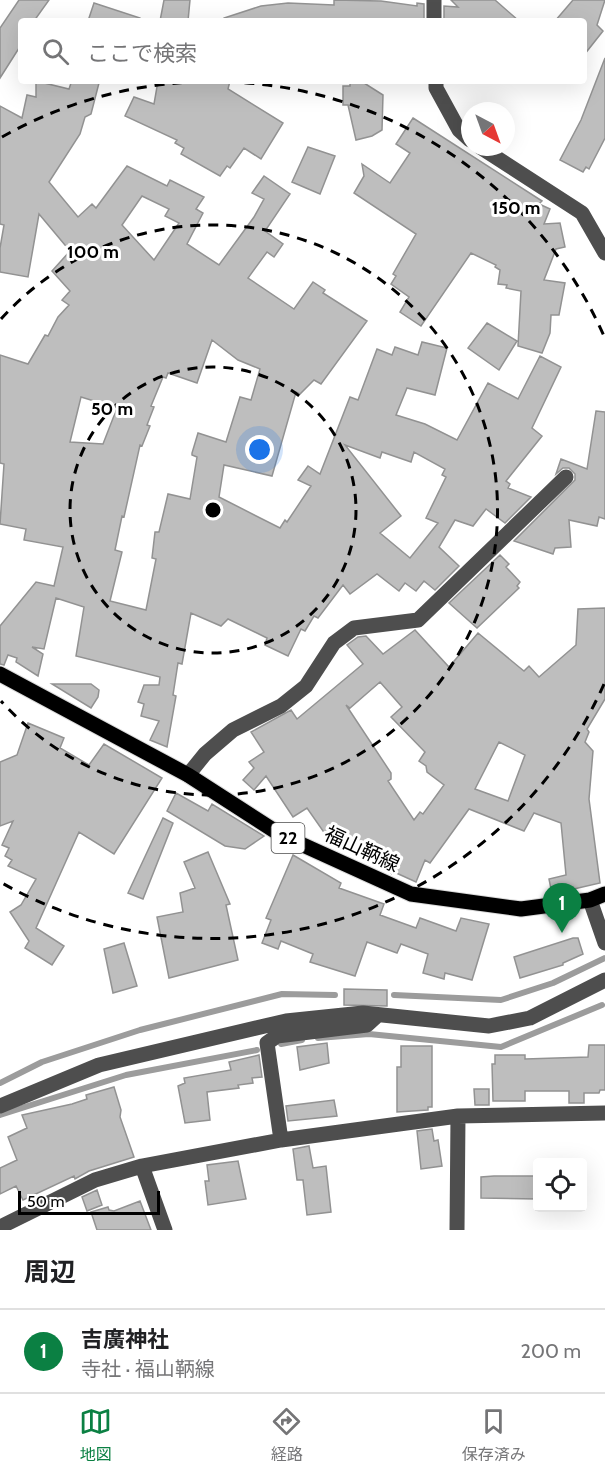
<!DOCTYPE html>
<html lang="ja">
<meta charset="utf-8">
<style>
:root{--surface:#fff;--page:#f6f6f6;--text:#202124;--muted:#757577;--line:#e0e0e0;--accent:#0b8043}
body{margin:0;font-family:Cabin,"Noto Sans JP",sans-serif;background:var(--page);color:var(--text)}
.controls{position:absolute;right:18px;bottom:18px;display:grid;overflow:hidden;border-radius:6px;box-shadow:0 6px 24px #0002}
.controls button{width:54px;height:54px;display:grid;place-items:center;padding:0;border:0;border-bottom:2px solid var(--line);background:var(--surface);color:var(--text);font:30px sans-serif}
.compass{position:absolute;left:461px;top:102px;width:54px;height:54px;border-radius:50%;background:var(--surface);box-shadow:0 6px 24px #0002;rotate:139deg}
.scale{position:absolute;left:18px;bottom:15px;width:142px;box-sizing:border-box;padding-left:6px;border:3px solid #000;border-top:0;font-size:16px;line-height:21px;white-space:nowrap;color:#000;-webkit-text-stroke:4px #fff;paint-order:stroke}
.you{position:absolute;left:260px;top:450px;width:21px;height:21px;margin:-15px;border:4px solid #fff;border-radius:50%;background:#1a73e8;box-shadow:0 0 0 9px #1a73e833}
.badge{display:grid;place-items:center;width:39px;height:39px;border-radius:50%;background:var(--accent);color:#fff;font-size:20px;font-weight:700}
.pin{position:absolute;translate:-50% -50px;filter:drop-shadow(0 2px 3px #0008)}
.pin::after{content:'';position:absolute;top:32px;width:21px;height:18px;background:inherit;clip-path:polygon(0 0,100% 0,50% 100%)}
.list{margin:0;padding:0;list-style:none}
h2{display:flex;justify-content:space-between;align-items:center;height:78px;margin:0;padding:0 24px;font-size:26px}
h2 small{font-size:20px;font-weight:400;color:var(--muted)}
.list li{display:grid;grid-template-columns:39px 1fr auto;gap:18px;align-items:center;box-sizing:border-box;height:84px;padding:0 24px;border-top:2px solid var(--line)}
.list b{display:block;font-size:22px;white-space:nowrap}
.list p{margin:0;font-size:20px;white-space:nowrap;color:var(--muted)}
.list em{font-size:20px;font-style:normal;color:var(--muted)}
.icon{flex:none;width:33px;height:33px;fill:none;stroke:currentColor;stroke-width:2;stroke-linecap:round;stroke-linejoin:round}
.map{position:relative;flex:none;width:605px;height:1230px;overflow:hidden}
.search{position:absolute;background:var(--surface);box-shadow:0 6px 24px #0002;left:18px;right:18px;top:18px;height:66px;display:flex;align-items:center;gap:15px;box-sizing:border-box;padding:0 21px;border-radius:6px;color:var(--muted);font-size:22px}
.sheet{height:162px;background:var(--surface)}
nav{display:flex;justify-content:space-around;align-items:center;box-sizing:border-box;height:84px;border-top:2px solid var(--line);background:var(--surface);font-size:16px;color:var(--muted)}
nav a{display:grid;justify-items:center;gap:3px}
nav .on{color:var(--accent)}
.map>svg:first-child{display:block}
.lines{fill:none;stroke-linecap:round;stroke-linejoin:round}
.stream{stroke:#9c9c9c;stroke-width:6}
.building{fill:#bebebe;stroke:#929292;stroke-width:1.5;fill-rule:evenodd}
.major-casing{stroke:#dbdbdb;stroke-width:17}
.minor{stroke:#4e4e4e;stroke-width:15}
.major{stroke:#000;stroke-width:15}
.ring{fill:none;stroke:#000;stroke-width:3;stroke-dasharray:10 8}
.labels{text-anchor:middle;stroke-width:6;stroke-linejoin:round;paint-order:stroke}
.shield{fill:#fff;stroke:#4c4c4c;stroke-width:1.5}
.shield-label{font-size:18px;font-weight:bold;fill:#000}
.street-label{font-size:20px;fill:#000;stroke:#fff}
.centre{fill:#000;stroke:#fff;stroke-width:3}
.ring-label{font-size:18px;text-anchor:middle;font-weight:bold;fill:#000;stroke:#fff;stroke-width:6;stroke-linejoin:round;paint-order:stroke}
</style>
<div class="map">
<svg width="605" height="1230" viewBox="0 0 605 1230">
<rect width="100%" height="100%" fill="#fff"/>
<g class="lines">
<!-- stream -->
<path class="stream" d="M394 995 501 1000 553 983 605 958
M318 1038 369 1034 501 1047 602 1005
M281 1044 302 1040
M0 1083 42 1062 140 1030 282 994 335 995
M0 1115 126 1075 257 1050"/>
</g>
<!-- building -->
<path class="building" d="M19 0H49L34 21H21V45L0 78V28Z
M164 0H190L188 21H160Z
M334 0 381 1 417 6V3L424 4V21H224V18L261 6 288 3 334 5Z
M451 0H495L519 21H444V6L458 7Z
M573 0H605L597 25 603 31 584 55V21H555Z
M94 3 140 18V21H88Z
M605 58V138L589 169 586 167 583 172 560 160 581 120Z
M36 81 69 89 71 83H99L91 114 85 117 80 134 49 182 78 217 92 204 96 208 127 166 167 186 170 180 204 197 196 209 203 213 187 244 219 265 254 217 264 199 252 193 264 176 290 194 265 231 283 244 274 257 267 252 248 278 294 309 313 282 325 290 323 293 367 321 321 384 314 380 300 394 296 392 272 476 224 465 219 497 280 528 285 520 287 522 311 486 298 480 308 466 320 474 350 397 358 400 377 349 392 355 395 347 418 355 422 342 447 348 435 395 407 388 396 415 425 424 457 440 488 383 518 399 540 356 561 367 532 428 542 436 506 481 510 484 508 488 531 497 505 523 486 509 473 526 455 520 439 547 459 566 435 590 424 581 416 591 405 583 399 591 377 574 350 594 343 585 318 618 314 616 305 631 301 629 288 656 265 645 267 638 228 619 221 626 191 613 182 664 178 663 173 695 176 696 167 747 150 740 159 721 141 716 144 704 138 702 144 685H159L160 677 76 656 84 607 56 598 44 649 32 647 43 654 38 676 16 662 17 658 8 655 4 665 0 664V626L36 582 54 586 63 547 24 540 26 529 0 524 4 464 0 463V355L28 364 45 335 48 336 58 317 69 305 62 300 70 291 52 271 70 251 39 214 28 277 0 272V248L4 225 0 224V106L22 118 27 95 36 97ZM142 196 169 209 165 216 179 223 154 260 122 225ZM212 340 238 360 260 369 251 400 240 397 226 442 198 433 192 453V455L197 457 190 499 168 494 159 532H155L152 558 156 559 146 610 110 601 122 552 115 550 122 516 124 517 140 445 142 446 150 426 147 425 154 407 151 406 163 377 166 378 168 373 197 383ZM81 397 117 408 103 444 70 442ZM345 445 380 458 382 452 411 462 414 452 445 469 442 475 446 477 426 518 438 523 410 558 380 533 401 516Z
M158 81H230L228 89 283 123 261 159 244 148 230 168 227 166 220 176 181 154 184 148 175 143 177 140 125 116 134 97 154 104Z
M350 81H361L383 95 382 130 372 136 356 140 348 105H343V86H350Z
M413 118 542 201 539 204 550 209 544 224 560 223 565 247 556 249 544 280 565 283 559 315H551L550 333 542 353 518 346 521 291 506 288 507 285 498 284 500 270 495 267 496 265 471 253 421 326 400 312 409 297 391 284 396 276 393 274 416 234 354 193 364 176 362 164 390 183 410 153 396 144Z
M308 147 335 156 320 194 292 182Z
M487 323 517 341 499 370 468 348Z
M596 411 605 412V519L599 517 597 526 569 520 571 547 555 548 553 554 514 541 575 480V474L569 468H563L556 474 561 459 587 469Z
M500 555 509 564 506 567 520 582 517 586 519 588 477 628 449 603Z
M605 608V699L587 729 589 732 585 742 593 751 589 799 600 883 552 894 549 879 566 875 561 823 534 813 524 831 469 809 430 863 425 860 416 882 394 872 392 874 376 858 374 860 370 855 367 857 344 831 330 841 307 808 293 817 266 776 254 790 243 780 254 768 249 762 264 752 251 732 291 710 297 719 363 664 347 645 358 637 366 636 383 654 415 630 449 667 478 633 519 667 524 671 529 666 539 677 576 645 578 609ZM380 682 402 707 391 717 425 752 419 761 426 766 427 772 444 785 423 814 420 812 414 820 388 781 391 779V773L346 705 350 708ZM499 742 525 755 508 801 475 789Z
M52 684H91L99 690 98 697 91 708Z
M28 723 64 738 60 748 89 765 104 744 162 778 114 854 79 832 36 928 64 946 52 965 25 948 29 941 10 912 21 905 36 879 8 866 12 860 5 856 9 848 2 845 13 821 0 826V762L17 755Z
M176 793 208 811 212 804 264 836 245 849 225 846 167 811Z
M163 818 173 823 143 899 128 893Z
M208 852 230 904 226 905 238 960 169 978 157 917 183 912 180 893 195 888 184 862Z
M293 855 341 883 339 888 384 904 380 915 416 928 420 918 456 931 461 918 489 924 472 980 445 973 444 979 423 973 428 954 401 944 397 953 367 942 355 976 310 962 313 954 281 941 278 949 262 943 271 920 266 918Z
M573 938H578L583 954 563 963V965L520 978 514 957Z
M124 943 137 986 113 993 104 949Z
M344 989 387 990V1006L344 1005Z
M327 1043 329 1063 300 1070 297 1047Z
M589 1045H605V1090H600L599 1093H584V1103H569V1091H525V1101H493L492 1064H495V1055H525V1059L588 1057Z
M401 1046H432V1107H428V1110L397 1112V1067H401Z
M259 1055 262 1077 252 1078 253 1083 238 1085 239 1088 207 1092 210 1120 185 1123 178 1086 185 1083 184 1078 231 1070 229 1062Z
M114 1087 121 1110 120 1117 134 1157 89 1171 75 1179 74 1176 23 1200 16 1186 0 1194V1168L17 1160 8 1137 27 1128 22 1115 72 1104 87 1099 86 1095Z
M474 1089H489V1105H475Z
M334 1100 337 1116 288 1121 286 1106Z
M432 1129 434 1141 438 1140 442 1166 421 1169 417 1131Z
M309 1146 313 1168 326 1166 331 1212 307 1215 303 1180H297L293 1149Z
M238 1161 246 1199 208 1205 205 1181H209L207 1165Z
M494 1176H537V1199L481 1198V1177Z
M97 1190 102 1205 87 1211 82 1197Z
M140 1201 151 1230H97L91 1212 108 1207 109 1210 114 1211Z"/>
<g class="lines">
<!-- major casing -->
<g class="major-casing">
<path id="major" d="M0 674 188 775 281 835 411 894 521 909 590 900 605 894"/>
</g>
<!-- minor -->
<path class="minor" d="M434 0V21
M436 81V88L459 130 470 140
M480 147 582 213 605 253
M188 775 205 754 233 730 281 706 306 686 334 643 354 628 418 620 566 477
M590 900 605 943
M0 1106 99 1065 286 1021 363 1013 489 1026 530 1018 605 980
M281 1140 267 1043 277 1036 367 1025 378 1015
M0 1227 95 1180 142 1166
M165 1230 142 1166 281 1140 458 1116 605 1113
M457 1230 458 1116"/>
<!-- major -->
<use href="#major" class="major"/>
</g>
<!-- distance rings -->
<g class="ring">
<circle cx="213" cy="510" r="143"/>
<path d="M1 319A285 285 0 1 1 1 701"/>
<path d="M604 684A428 428 0 0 1 2 883M2 137A428 428 0 0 1 604 336"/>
</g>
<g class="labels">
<!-- shield labels -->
<rect class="shield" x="271.5" y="823" width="33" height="30" rx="4.5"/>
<g class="shield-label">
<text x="288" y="844">22</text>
</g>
<!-- street labels -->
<g class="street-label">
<text transform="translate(362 849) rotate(25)" y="7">福山鞆線</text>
</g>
</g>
<circle cx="213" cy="510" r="9" class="centre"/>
<g class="ring-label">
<text x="516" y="214">150 m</text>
<text x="93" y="258">100 m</text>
<text x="112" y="415">50 m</text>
</g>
</svg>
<div class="controls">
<button><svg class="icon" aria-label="locate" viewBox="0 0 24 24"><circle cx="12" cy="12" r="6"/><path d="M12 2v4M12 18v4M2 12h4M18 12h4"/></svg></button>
</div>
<svg class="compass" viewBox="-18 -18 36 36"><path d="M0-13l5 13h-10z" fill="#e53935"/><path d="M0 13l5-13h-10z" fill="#757577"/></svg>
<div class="scale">50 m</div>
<div class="you"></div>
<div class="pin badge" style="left:562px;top:933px">1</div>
<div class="search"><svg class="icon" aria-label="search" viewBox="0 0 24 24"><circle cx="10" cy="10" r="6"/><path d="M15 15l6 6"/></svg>ここで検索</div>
</div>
<section class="sheet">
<h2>周辺<small></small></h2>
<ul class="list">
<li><span class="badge">1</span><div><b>吉廣神社</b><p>寺社 · 福山鞆線</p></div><em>200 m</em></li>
</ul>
</section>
<nav>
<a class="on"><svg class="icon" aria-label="map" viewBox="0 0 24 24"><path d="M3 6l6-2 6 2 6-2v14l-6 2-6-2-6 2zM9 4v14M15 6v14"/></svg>地図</a>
<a><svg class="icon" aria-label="directions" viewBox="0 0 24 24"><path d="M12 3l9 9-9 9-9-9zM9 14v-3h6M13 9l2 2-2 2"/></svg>経路</a>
<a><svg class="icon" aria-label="saved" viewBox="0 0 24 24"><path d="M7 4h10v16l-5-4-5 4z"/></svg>保存済み</a>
</nav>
